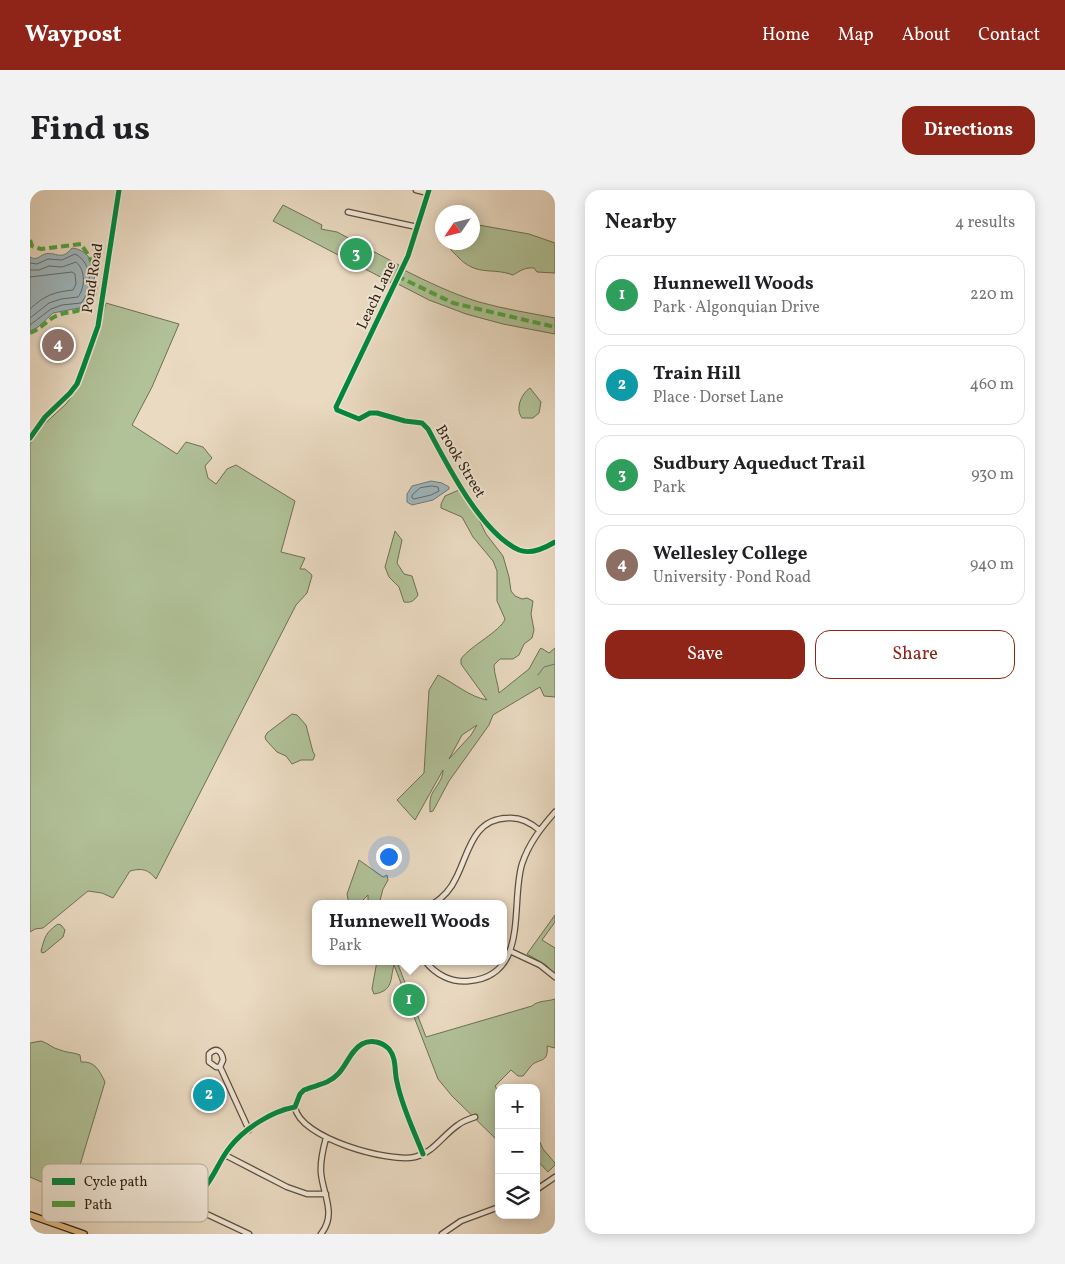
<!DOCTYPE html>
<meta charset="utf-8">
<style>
:root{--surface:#fff;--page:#f2f2f2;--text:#202124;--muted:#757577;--line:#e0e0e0;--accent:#8f2418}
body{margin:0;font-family:Vollkorn,serif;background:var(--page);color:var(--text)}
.controls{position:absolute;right:15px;bottom:15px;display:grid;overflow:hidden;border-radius:10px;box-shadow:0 2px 12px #0003}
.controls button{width:45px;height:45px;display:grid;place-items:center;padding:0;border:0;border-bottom:1px solid var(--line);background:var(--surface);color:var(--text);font:25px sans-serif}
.compass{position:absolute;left:405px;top:15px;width:45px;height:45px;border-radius:50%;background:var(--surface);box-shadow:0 2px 12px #0003;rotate:235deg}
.you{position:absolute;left:358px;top:666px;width:18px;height:18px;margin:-12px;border:4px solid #fff;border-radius:50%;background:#1a73e8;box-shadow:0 0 0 8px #1a73e833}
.badge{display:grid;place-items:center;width:32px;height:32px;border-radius:50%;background:var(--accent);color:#fff;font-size:16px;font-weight:700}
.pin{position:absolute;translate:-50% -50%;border:2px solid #fff;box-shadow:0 1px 5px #0006}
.popup{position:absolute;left:282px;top:710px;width:195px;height:65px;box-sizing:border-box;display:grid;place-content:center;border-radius:10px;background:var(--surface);filter:drop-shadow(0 1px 4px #0005);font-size:16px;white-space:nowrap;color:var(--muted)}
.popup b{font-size:19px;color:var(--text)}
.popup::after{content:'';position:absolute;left:50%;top:100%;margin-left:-10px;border:10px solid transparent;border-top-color:var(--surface)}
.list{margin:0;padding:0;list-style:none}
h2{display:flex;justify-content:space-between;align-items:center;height:65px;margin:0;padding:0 20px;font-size:21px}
h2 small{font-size:16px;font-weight:400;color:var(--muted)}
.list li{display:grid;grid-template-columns:32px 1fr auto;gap:15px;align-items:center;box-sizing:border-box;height:80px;margin:0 10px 10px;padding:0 10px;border:1px solid var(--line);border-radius:15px}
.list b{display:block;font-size:19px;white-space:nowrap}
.list p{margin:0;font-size:16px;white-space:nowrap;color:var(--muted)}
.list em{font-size:16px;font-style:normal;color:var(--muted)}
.actions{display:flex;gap:10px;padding:15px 20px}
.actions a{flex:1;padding:11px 0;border:1px solid var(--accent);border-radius:15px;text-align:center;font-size:18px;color:var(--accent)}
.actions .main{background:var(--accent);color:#fff}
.icon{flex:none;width:28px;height:28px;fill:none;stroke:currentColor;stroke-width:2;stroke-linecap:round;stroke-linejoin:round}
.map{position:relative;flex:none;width:525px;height:1044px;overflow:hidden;border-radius:15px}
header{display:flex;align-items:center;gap:30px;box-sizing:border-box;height:70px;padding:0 25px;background:var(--accent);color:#fff}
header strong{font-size:24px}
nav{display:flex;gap:28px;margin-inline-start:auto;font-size:18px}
.intro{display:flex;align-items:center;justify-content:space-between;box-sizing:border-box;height:120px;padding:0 30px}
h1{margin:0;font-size:35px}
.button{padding:12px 22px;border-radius:15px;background:var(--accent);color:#fff;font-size:18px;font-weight:700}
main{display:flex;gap:30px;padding:0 30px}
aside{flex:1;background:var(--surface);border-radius:15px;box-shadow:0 2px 12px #0003}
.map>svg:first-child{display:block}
.green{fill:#b1c198;stroke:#6e7055;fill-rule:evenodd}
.water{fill:#9eb7bf;stroke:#707a7a}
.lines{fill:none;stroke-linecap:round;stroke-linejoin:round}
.shore{stroke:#656b68;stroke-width:1}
.stream{stroke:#707a7a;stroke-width:1}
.minor-casing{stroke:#5c4e3e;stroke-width:7}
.major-casing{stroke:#2c1f12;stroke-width:8}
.minor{stroke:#f1e7d7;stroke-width:4.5}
.major{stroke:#e5bd81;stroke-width:5.5}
.quiet{stroke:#51a23f;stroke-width:4;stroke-dasharray:8 4;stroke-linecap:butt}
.cycleway-casing{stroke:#f1e7d7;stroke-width:8}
.cycleway{stroke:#00873e;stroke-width:5}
.labels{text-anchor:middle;stroke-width:4;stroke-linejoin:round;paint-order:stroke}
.street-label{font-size:15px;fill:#2c1f12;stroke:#f1e7d7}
.key{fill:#f1e7d7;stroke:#b6ab9c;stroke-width:1}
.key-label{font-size:14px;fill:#2c1f12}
</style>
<header>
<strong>Waypost</strong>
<nav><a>Home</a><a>Map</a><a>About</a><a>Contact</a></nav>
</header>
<div class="intro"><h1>Find us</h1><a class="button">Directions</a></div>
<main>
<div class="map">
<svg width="525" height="1044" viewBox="0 0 525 1044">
<rect width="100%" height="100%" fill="#eadac2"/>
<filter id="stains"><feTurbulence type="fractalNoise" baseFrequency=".004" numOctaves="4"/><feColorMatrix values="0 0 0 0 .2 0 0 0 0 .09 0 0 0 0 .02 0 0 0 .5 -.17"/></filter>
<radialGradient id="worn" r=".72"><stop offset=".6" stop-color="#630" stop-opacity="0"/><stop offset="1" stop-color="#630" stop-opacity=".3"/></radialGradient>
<!-- green -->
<path class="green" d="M253 15 292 35 291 39 307 42 369 75 362 93 243 31Z
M443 34 499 44 525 53V83L507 82 504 78C495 77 490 81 483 85 462 77 447 87 428 67 424 63 420 60 419 55L420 53 442 52Z
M374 80C398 92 423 104 449 112 474 119 500 123 525 128V144L473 134 436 124 399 110 368 94Z
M76 113 149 134 122 197 102 235 147 264 156 252 173 257 182 268 175 276 178 288 186 294 197 279 206 275 265 311 251 362 275 368 270 379H275L281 384 282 386 277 403 266 415 126 689C118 679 112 678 100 681L83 708 72 703 58 701 13 738 5 739 0 742V254L10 238 36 214 47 199 69 138Z
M500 198 511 212 509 223 503 228H492C485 219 491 204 500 198Z
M429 300 435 301 456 344 473 366 479 387 481 401 485 406 492 409 497 408 503 411 501 424 504 440 502 448 494 454 489 465 483 469H470L464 475C464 484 468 493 469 503L499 479 510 459 511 458 519 463 525 458V507L514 506 510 497 463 525 459 535 419 591 403 621 400 622C400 616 399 608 403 602 407 595 413 589 413 580L385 630 367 610 394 583 399 500 408 485C424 493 440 507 457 510L431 474V469C440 456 471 441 475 429L467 411V381L463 371 443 347 432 327 411 318V314L415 306ZM447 535 441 545 419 569 432 545Z
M365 341 372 350 367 373 374 384 382 386 388 405C384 411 381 413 374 412L369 397 359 387 355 377Z
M262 524 267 525 276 535 283 562 285 565 283 570H271L262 574 256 566 247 562 236 550 235 547 237 543Z
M329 670 353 687 357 685 358 690 353 699 349 714H338V705L329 714H319L317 704Z
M525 725V732L512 750 525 758V784L516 775 497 764Z
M28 734 31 735 35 740 33 747 15 762 12 763 11 761C15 747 15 743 28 734Z
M347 771 367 772 396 847 502 816C509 810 516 812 525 809V858L517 856C519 874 508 868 501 876 498 879 496 883 493 886H488L481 880 465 896 469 902V952L422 906 408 889 364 775C360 788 364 801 344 804L342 799Z
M11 851C18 853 22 858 30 860 37 863 43 862 50 865L51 872C65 871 69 880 75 892L50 975 37 1003 0 987V853Z
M506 944 513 959 525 973V975L518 982 506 969Z"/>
<!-- water -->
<path class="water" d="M42 58C70 61 69 99 54 117L23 123 8 137 0 141V67C7 71 9 66 15 64 26 61 31 72 42 58Z
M401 291 412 293 419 297V299L403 310 382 315 377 312V304L382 296Z"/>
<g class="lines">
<!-- shore -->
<path class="shore" d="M0 73 7 74 18 69 32 70 45 64C63 73 63 99 51 113L32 115 21 119 0 135
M0 80H9L19 76 32 77 46 72C56 80 55 98 48 107L31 109 19 113 0 128
M0 87 42 82 45 84 46 94 43 100C24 102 15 105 0 119
M402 296 408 297 409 301 401 305 384 309 382 308V305L390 298Z"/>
<!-- stream -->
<path class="stream" d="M508 485 514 477 525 474"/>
<!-- minor casing -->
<g class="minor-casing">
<path id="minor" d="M386 0 398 3
M399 0 378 66 306 217 307 220 329 229 340 223H347L375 231 392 233 398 239C417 274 451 343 489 360 501 365 515 358 525 352
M318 22 387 37
M0 248 15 227 40 203 47 194 53 178 68 136 89 0
M403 714C414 707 421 699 426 688 439 663 442 629 478 628 490 627 500 632 509 640
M480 761 510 775 525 787
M395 771C406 785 422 793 439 791 500 786 480 713 492 674 499 653 511 638 525 622
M190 877 193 870C192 862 187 856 179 864V872L186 877H190L192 881 219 940
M265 917C269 948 359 973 385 967 403 963 413 945 428 935 433 931 439 929 445 927
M195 965 257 997 277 1004H296
M93 993 97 992 153 1013 219 1044
M506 1000 525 987
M153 1013C161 1009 169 1003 175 997 185 985 190 969 200 957 214 939 242 921 265 917L270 904 274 900C286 895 299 894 308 884 317 875 320 861 332 854 341 849 352 852 359 859 367 869 364 881 367 892 372 917 384 941 393 964
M291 1044C307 1024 293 1005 291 983 290 971 293 959 296 948
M412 1044 431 1031 469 1017"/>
</g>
<!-- major casing -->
<g class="major-casing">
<path id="major" d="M0 1025 54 1044"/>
</g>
<!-- minor -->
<use href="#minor" class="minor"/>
<!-- major -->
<use href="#major" class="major"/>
<!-- quiet -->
<path class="quiet" d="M0 50 2 56 11 59 51 54C54 59 59 65 61 71 68 86 70 111 52 119 44 123 34 122 26 126 16 131 11 139 0 143
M367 86 423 113 525 137"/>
<!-- cycleway casing -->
<g class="cycleway-casing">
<path id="cycleway" d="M399 0 378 66 306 217 307 220 329 229 340 223H347L375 231 392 233 398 239C417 274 451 343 489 360 501 365 515 358 525 352
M0 248 15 227 40 203 47 194 53 178 68 136 89 0
M153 1013C161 1009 169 1003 175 997 185 985 190 969 200 957 214 939 242 921 265 917L270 904 274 900C286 895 299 894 308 884 317 875 320 861 332 854 341 849 352 852 359 859 367 869 364 881 367 892 372 917 384 941 393 964"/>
</g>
<!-- cycleway -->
<use href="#cycleway" class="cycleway"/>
</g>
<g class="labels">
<!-- street labels -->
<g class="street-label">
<text transform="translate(62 88) rotate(-81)" y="5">Pond Road</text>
<text transform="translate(346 105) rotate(-65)" y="5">Leach Lane</text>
<text transform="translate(431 271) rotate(59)" y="5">Brook Street</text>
</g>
</g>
<!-- legend -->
<rect x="12" y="974" width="166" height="58" rx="8" class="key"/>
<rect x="22" y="988" width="23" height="7" fill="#00873e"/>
<rect x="22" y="1011" width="23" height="6" fill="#51a23f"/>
<g class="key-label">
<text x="54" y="996">Cycle path</text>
<text x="54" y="1019">Path</text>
</g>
<rect width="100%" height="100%" filter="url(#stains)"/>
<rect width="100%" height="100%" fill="url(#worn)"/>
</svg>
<div class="controls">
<button>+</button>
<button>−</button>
<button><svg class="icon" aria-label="layers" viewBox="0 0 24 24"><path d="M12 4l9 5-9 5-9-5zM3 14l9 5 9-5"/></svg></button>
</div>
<svg class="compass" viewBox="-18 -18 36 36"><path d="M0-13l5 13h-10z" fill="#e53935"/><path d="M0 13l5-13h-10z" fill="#757577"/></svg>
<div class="you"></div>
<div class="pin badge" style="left:379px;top:810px;background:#2e9e5b">1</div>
<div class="popup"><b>Hunnewell Woods</b>Park</div>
<div class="pin badge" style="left:179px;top:905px;background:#0f9aa8">2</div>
<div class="pin badge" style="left:326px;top:64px;background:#2e9e5b">3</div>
<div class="pin badge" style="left:28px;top:155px;background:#8d6e63">4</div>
</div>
<aside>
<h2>Nearby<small>4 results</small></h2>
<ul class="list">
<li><span class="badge" style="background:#2e9e5b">1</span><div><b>Hunnewell Woods</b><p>Park · Algonquian Drive</p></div><em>220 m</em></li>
<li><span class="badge" style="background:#0f9aa8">2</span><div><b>Train Hill</b><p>Place · Dorset Lane</p></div><em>460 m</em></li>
<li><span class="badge" style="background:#2e9e5b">3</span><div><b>Sudbury Aqueduct Trail</b><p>Park</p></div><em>930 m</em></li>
<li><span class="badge" style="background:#8d6e63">4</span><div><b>Wellesley College</b><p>University · Pond Road</p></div><em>940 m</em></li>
</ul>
<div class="actions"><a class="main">Save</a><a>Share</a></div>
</aside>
</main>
